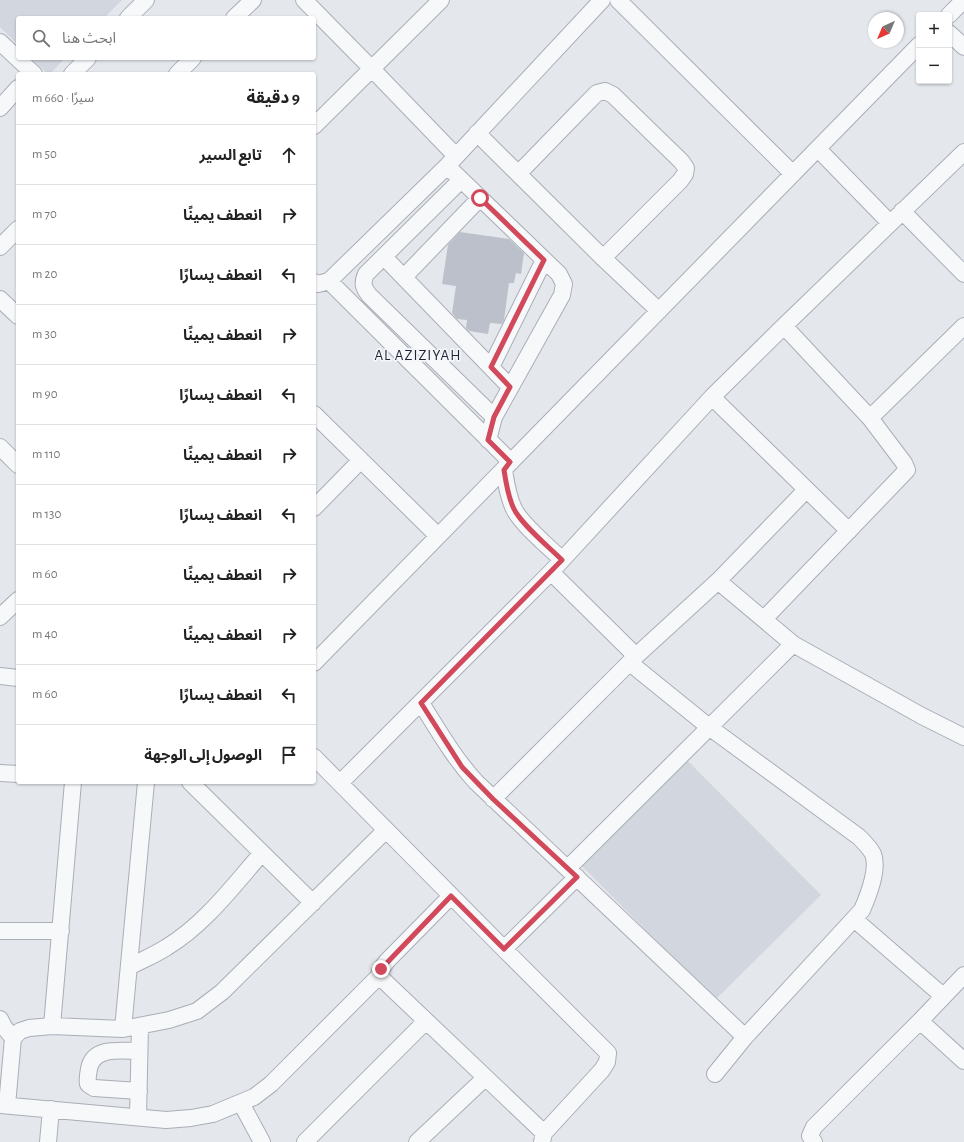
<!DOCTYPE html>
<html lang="ar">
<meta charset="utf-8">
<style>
:root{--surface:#fff;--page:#f6f6f6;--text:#222;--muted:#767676;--line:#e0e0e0}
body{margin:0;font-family:"Alegreya Sans","Noto Sans Arabic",sans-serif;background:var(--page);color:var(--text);direction:rtl}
.controls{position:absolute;right:12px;top:12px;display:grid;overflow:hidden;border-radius:4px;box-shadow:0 1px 3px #0004}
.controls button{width:36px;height:36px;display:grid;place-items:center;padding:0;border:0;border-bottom:1px solid var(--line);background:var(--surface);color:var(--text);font:20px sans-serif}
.compass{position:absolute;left:868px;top:12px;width:36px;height:36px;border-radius:50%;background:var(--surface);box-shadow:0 1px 3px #0004;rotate:224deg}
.stop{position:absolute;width:12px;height:12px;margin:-9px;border:3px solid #d1495b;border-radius:50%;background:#fff}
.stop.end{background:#d1495b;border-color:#fff;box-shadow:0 1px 4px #0008}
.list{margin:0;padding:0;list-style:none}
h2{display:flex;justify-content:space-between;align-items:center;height:52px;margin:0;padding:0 16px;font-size:17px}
h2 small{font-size:13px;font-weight:400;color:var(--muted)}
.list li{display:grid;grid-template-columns:26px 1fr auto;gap:12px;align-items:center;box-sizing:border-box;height:60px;padding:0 16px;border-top:1px solid var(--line)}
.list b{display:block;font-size:15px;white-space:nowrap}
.list em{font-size:13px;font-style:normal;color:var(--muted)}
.icon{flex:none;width:22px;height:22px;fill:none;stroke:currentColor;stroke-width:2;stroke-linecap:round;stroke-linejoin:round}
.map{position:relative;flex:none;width:964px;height:1142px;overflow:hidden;direction:ltr}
.search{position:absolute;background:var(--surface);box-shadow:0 1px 3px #0004;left:16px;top:16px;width:300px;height:44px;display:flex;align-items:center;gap:10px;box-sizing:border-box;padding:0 14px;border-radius:4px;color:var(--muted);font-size:15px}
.panel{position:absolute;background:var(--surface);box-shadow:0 1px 3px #0004;left:16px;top:72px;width:300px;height:712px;border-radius:4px;direction:rtl}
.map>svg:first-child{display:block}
.built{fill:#d2d6de}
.building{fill:#bbc0ca}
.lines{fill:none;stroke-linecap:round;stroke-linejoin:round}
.minor-casing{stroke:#a9aeb7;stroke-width:18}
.minor{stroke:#f7f8fa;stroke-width:16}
.route{stroke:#d1495b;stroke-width:5}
.labels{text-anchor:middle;stroke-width:3.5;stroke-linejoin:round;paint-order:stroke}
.neighbourhood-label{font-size:15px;letter-spacing:1px;fill:#1d2536;stroke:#f4f6f9}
</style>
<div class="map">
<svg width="964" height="1142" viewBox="0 0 964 1142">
<rect width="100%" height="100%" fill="#e4e7ec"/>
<!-- built -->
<path class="built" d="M0 0H122L104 18H18V45L0 27Z
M31 58H65L50 74H48Z
M685 758 821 895 715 1000 579 863Z"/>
<!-- building -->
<path class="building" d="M460 232 509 239 524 253 521 274 516 273 514 283H509L504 320 502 324 490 323 488 334 469 331 466 328 467 320 457 319 452 313 456 286 442 284 448 245Z"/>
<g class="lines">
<!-- minor casing -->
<g class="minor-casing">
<path id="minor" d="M304 0 372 69 456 156
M618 0 793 174
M949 15 964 0
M128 18 146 0
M234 18 253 0
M949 33 964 47
M0 42 34 74
M72 74 88 58
M177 74 193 58
M0 108 18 88
M314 126 441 0
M477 133 603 258 659 311
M818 149 890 223
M447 166 559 274 564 284 562 295 494 417 488 440
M519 173 588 102 597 93 605 91 613 95 681 161 686 168 685 174 680 181 603 258
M461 180 366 274C362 283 363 287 369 295L494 417
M902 211 964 274
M0 247 18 229
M384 257 510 387
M404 277 480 198
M329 281 511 462
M314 282 318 284 329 281 447 166 602 0
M0 299 18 316
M491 367 544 260
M712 397 849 531
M314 414 438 536
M870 418 964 326
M0 447 18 465
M504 470C506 483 508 497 514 509 521 524 549 547 562 560
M314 508 361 460
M551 572 636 656
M718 581 793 644 922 716 964 737
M0 617 18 600
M764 619 907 470 904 463 870 418 784 326 964 152
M314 663 919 45
M630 663 709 727 859 837C864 842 870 848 873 854 879 869 868 896 862 910L745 1037 715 1074
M0 676 18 678
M421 703C438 730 454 758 476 782L745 1037
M314 757 504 949 608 1053 607 1062 602 1070 544 1133 542 1142
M0 773 18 774
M190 782 313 903
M340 783 551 572 712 397 784 326
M493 799 636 656 718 581 806 490
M568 868 793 644
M854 919 943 996
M0 931H61
M504 949 577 877
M129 967C142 960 155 955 167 947 205 924 233 886 262 853
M964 975 920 1021 964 1061
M379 976 381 969 387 961 451 896
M0 1019 4 1027 13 1038
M52 1026 73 782
M123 1029 146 782
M139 1091 94 1088 88 1084C87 1079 88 1074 89 1069 93 1046 121 1051 139 1051
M241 1103 262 1142
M0 1105 166 1120 191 1118 213 1114 254 1097 271 1084 379 976 544 1133
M7 1105 13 1038 20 1031 29 1028 52 1026 123 1029 169 1020 197 1011 222 992 386 830
M138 1117 140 1026
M48 1142 51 1109
M305 1142 426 1021
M417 1142 485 1078
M814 1142 810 1136 814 1127 920 1021"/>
</g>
<!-- minor -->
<use href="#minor" class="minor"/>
</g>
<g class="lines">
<!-- route -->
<path class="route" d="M381 969 451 896 504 949 577 877 493 799 462 767 421 703 562 560C549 547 521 524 514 509 508 497 506 483 504 470L510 462 488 440 494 417 510 387 491 367 544 260 480 198"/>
</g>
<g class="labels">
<!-- neighbourhood labels -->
<g class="neighbourhood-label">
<text x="418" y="360">AL AZIZIYAH</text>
</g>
</g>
</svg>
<div class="controls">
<button>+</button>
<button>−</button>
</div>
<svg class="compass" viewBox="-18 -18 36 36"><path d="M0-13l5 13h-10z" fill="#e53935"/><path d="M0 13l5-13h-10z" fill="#767676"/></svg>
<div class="stop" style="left:480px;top:198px"></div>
<div class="stop end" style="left:381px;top:969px"></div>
<div class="search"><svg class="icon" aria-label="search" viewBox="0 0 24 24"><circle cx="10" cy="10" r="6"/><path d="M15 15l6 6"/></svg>ابحث هنا</div>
<section class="panel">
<h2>9 دقيقة<small>سيرًا · 660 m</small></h2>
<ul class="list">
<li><svg class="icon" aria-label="ahead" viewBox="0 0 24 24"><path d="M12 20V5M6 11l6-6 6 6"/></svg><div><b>تابع السير</b></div><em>50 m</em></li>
<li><svg class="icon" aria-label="right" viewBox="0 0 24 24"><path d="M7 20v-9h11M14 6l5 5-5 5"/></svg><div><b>انعطف يمينًا</b></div><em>70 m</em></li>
<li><svg class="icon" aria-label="left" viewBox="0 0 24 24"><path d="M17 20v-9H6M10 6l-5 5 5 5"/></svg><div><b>انعطف يسارًا</b></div><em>20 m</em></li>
<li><svg class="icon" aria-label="right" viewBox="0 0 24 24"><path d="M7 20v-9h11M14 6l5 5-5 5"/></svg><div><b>انعطف يمينًا</b></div><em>30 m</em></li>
<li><svg class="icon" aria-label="left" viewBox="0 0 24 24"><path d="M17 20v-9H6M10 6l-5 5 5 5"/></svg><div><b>انعطف يسارًا</b></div><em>90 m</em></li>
<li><svg class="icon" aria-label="right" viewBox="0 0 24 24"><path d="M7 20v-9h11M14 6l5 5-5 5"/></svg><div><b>انعطف يمينًا</b></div><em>110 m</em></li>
<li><svg class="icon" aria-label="left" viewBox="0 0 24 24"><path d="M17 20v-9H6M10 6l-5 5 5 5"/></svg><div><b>انعطف يسارًا</b></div><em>130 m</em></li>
<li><svg class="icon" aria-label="right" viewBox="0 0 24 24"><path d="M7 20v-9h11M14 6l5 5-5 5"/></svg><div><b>انعطف يمينًا</b></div><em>60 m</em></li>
<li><svg class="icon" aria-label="right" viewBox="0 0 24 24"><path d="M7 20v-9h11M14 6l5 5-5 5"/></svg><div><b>انعطف يمينًا</b></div><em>40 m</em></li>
<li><svg class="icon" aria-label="left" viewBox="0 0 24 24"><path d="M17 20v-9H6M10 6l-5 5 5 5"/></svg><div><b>انعطف يسارًا</b></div><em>60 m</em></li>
<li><svg class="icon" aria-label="arrive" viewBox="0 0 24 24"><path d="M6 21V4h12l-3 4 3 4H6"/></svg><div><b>الوصول إلى الوجهة</b></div></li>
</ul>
</section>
</div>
